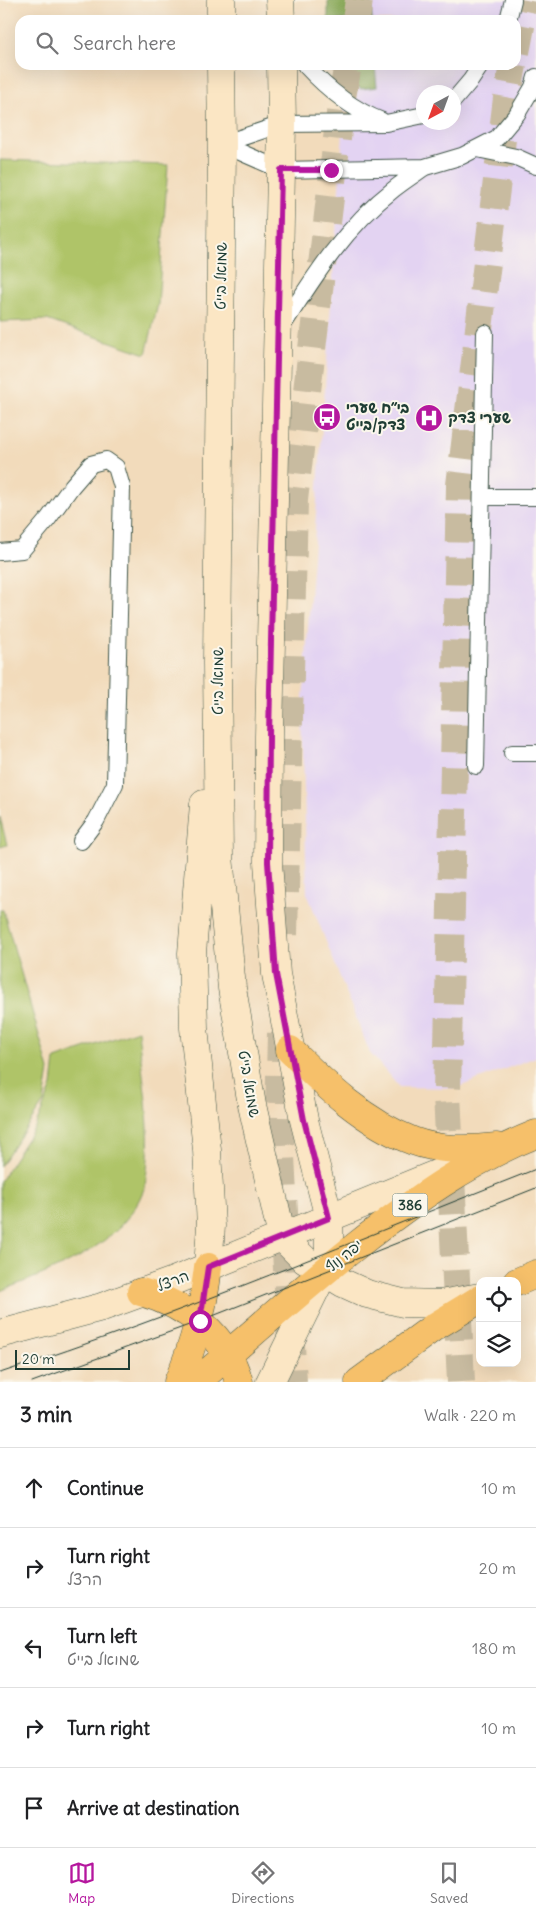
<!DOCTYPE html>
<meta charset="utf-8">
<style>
:root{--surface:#fff;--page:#f6f6f6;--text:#202124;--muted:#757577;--line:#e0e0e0;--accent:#b5179e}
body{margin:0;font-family:Delius,"Playpen Sans Hebrew",sans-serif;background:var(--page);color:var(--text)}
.controls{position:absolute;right:15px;bottom:15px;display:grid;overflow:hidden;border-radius:10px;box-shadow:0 5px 20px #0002}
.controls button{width:45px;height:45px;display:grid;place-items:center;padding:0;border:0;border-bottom:1px solid var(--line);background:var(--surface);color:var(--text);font:25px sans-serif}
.compass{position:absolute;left:416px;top:85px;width:45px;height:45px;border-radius:50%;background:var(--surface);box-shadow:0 5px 20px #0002;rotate:221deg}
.scale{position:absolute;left:15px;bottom:12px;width:115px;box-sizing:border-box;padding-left:5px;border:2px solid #1f3d34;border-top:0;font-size:14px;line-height:18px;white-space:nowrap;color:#1f3d34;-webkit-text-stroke:4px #fbf7ec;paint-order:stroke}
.stop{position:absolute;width:15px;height:15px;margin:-11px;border:4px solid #b5179e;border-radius:50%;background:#fff}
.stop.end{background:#b5179e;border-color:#fff;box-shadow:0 1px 5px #0008}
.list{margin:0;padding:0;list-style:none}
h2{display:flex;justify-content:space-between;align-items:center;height:65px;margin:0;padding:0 20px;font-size:21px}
h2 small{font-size:16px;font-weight:400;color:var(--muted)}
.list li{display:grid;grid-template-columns:32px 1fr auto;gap:15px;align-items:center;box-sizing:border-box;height:80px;padding:0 20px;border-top:1px solid var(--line)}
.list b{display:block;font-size:19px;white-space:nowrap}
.list p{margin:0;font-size:16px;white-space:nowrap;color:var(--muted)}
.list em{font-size:16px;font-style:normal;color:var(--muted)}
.icon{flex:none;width:28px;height:28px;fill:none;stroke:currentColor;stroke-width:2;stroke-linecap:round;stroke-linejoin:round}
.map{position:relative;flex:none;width:536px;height:1382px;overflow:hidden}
.search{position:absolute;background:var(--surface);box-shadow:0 5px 20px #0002;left:15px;right:15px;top:15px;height:55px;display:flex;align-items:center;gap:12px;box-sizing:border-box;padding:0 18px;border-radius:15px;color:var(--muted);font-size:19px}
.sheet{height:465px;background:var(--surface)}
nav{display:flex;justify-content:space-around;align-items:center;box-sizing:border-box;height:70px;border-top:1px solid var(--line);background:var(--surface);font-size:14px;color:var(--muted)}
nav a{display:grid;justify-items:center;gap:2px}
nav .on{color:var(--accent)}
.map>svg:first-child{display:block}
.built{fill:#e3d3f2;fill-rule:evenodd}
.green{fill:#afc468;stroke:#67804e}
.forest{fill:#8baa5c;stroke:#557448}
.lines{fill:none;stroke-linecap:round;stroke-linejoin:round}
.highway-tunnel{stroke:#c8bba0;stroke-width:28;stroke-dasharray:28 14;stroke-linecap:butt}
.lane-casing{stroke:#3f5548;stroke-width:18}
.secondary-casing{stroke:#3f5548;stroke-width:29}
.primary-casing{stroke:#3f5548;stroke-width:29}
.lane{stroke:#fff;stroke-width:16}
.secondary{stroke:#fbe6c4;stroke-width:28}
.primary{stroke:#f6c06b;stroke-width:28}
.tram{stroke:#1f3d34;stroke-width:1}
.route{stroke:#b5179e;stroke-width:6}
.labels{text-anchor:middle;stroke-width:4;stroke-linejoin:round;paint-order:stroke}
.shield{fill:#fbf7ec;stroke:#61756b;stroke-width:1}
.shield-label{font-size:14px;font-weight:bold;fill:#1f3d34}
.street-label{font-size:15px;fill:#1f3d34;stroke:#fbf7ec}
.poi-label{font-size:15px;font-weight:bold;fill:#1f3d34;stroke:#fbf7ec;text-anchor:start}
</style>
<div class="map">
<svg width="536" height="1382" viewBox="0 0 536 1382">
<rect width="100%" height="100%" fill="#fbf7ec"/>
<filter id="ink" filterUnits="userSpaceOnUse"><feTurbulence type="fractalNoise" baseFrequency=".02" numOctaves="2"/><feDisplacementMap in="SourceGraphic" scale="10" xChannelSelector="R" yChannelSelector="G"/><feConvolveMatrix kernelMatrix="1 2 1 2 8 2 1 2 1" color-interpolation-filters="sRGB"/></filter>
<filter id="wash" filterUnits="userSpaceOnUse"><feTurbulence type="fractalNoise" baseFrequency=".0096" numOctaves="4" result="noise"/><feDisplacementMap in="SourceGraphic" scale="20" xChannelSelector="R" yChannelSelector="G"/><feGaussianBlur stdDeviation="1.12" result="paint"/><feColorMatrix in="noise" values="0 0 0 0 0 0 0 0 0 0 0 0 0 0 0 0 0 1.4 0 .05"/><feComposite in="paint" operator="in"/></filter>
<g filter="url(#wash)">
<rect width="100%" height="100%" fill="#f2dbbb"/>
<!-- built -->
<path class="built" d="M343 0H536V1057L456 1088 399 1087 370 1053 307 893 302 713 344 119V65H516V20H343ZM424 92H454V122H424Z"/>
<!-- green -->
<path class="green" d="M0 160 168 165 158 304 146 354 47 320 0 322Z
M0 817 7 845 0 847Z
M0 910H3L49 1070 44 1102 0 1166Z
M138 1030C142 1076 152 1124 147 1170 146 1176 146 1183 144 1189 121 1248 54 1270 0 1291V1181L35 1127 52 1086 55 1059Z"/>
<!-- forest -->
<path class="forest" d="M328 0H370L372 20H328Z
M334 65H375L377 87 360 89Z"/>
</g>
<g filter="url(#ink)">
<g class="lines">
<!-- highway-tunnel -->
<path class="highway-tunnel" d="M356 20 359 0
M516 52 526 0
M284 935 294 500 342 97 348 65
M281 1033 279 1119 293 1382
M461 1382 447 1094 460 485 507 98 513 65"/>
<!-- lane casing -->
<g class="lane-casing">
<path id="lane" d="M508 20 513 0
M305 65C327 89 351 109 382 121
M454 100 471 80 481 65
M222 144 281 170 425 167 462 156 497 138 517 114 533 87 536 77
M222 144 282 124 386 123 424 115
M477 149 516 157 536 166
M280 330C313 278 345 227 394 189 404 181 415 174 425 167
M482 497H536
M0 552 22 550 48 519 72 486 91 464 106 460 116 467 122 487 115 784 96 821 81 841
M512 753H536
M476 766 485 333"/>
</g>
<!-- secondary casing -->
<g class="secondary-casing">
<path id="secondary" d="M221 0V20
M280 0 281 20
M221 65 222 144 217 664 219 857 232 988 252 1105 282 1237 305 1260 343 1283 367 1294 403 1303 440 1304 480 1297
M204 804 192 953 194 1028 207 1150 211 1226 208 1267
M0 1334 102 1307 171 1282 456 1166
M270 1382 324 1272 329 1251V1218L304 1120 276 974 268 862 269 736 282 124 281 65"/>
</g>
<!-- primary casing -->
<g class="primary-casing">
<path id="primary" d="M290 1050C325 1085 365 1123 413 1141 440 1151 469 1150 497 1147
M517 1282 536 1274
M141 1292C187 1305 226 1335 239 1382
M178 1382C195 1342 203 1310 208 1267
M197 1382C249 1336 302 1289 356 1246 412 1202 470 1160 536 1134
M359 1382 434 1327 480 1299"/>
</g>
<!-- lane -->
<use href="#lane" class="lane"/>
<!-- secondary -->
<use href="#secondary" class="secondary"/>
<!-- primary -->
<use href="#primary" class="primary"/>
<!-- tram -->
<path class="tram" d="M0 1373C182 1314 358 1239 536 1169
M32 1382 200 1321 536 1188"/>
</g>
</g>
<g class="lines" filter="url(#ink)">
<!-- route -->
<path class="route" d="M200 1321 208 1267 329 1218 304 1120 276 974 268 862 269 736 281 170H331"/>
</g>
<!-- icons -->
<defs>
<g id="bus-disc" transform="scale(1.4375)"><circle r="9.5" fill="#b5179e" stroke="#fbf7ec"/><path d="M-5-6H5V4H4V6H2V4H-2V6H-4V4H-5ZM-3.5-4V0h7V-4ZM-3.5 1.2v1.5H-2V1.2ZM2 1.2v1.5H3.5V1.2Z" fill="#fff"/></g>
<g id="hospital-disc" transform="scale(1.4375)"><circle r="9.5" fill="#b5179e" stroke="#fbf7ec"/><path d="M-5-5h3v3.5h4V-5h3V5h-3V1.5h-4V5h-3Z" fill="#fff"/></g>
</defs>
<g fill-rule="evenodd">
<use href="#bus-disc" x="327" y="417"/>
<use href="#hospital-disc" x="429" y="418"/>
</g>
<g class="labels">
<!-- shield labels -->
<rect class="shield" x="392.5" y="1193.5" width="35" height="23" rx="4"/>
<g class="shield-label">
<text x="410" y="1210">386</text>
</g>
<!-- street labels -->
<g class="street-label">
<text transform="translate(221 276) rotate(-89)" y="5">שמואל בייט</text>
<text transform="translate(218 681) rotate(-90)" y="5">שמואל בייט</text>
<text transform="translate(249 1084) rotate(80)" y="5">שמואל בייט</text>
<text transform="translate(344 1256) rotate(-39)" y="5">יפה נוף</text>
<text transform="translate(173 1281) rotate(-21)" y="5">הרצל</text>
</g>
<!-- poi labels -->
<g class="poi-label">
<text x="346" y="413">בי״ח שערי<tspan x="346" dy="17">צדק/בייט</tspan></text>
<text x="448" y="423">שערי צדק</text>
</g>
</g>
</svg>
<div class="controls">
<button><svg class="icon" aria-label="locate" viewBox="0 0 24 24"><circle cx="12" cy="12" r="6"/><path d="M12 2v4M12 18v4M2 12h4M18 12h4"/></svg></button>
<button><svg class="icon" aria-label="layers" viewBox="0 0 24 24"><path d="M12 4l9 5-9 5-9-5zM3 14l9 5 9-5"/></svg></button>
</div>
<svg class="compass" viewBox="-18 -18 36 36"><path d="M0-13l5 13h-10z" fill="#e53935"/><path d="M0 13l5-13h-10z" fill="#757577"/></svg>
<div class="scale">20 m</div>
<div class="stop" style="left:200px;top:1321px"></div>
<div class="stop end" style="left:331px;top:170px"></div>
<div class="search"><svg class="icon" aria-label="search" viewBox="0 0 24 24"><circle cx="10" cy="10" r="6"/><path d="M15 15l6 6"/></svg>Search here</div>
</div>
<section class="sheet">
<h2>3 min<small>Walk · 220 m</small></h2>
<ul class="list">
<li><svg class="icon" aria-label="ahead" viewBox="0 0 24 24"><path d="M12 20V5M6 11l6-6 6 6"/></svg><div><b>Continue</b></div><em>10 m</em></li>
<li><svg class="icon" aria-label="right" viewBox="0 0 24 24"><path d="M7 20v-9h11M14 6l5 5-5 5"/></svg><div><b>Turn right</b><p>הרצל</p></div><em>20 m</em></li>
<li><svg class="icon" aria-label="left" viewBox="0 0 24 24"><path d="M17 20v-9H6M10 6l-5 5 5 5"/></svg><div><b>Turn left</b><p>שמואל בייט</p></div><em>180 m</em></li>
<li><svg class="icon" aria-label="right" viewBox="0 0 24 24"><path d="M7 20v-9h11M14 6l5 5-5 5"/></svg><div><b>Turn right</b></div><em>10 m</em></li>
<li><svg class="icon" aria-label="arrive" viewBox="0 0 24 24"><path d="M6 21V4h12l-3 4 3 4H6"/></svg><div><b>Arrive at destination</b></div></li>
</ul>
</section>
<nav>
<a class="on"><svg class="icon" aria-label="map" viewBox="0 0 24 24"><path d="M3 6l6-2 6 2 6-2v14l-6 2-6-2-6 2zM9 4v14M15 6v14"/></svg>Map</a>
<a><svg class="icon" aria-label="directions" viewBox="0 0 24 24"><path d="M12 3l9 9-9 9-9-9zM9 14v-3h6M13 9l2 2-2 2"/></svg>Directions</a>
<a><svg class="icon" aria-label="saved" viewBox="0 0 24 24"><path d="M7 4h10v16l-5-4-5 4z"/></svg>Saved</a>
</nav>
